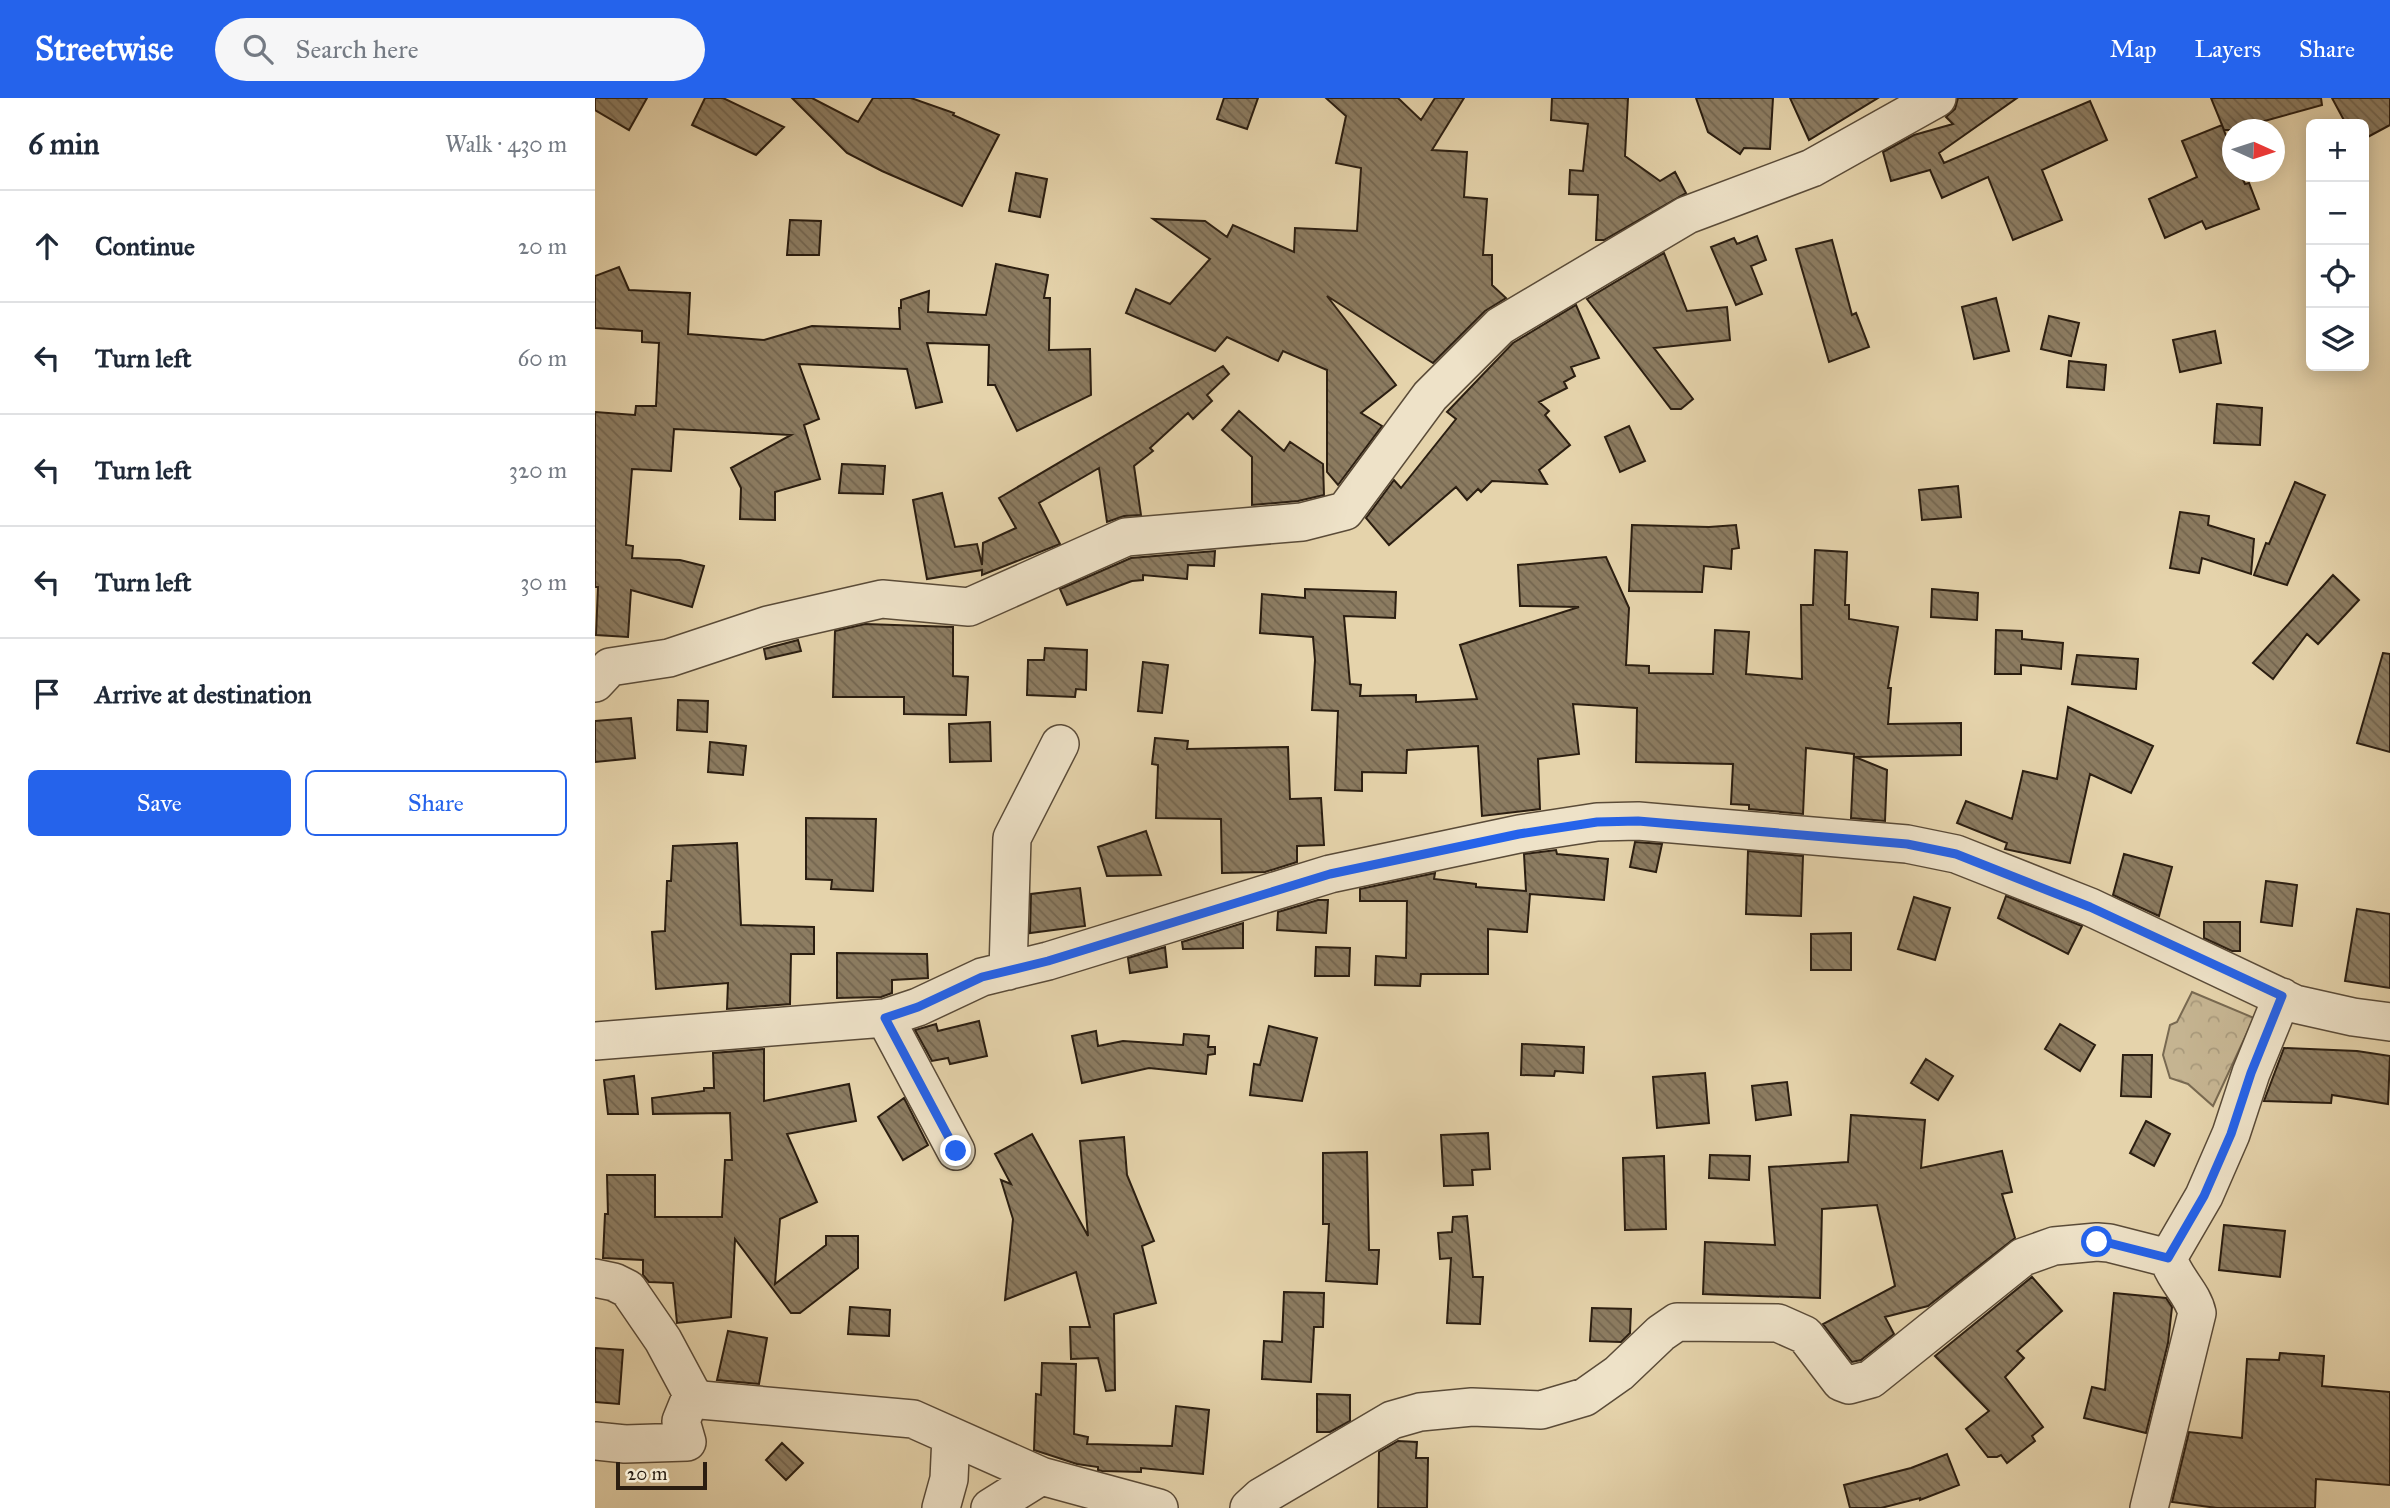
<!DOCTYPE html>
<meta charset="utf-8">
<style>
:root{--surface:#fff;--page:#f6f6f7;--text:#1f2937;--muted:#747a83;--line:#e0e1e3;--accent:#2563eb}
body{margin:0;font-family:"IM FELL Great Primer",serif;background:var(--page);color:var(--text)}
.controls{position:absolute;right:21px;top:21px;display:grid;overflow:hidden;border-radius:10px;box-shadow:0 4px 18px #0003}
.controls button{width:63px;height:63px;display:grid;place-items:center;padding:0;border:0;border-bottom:2px solid var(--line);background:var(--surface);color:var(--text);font:35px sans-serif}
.compass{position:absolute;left:1627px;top:21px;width:63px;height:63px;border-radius:50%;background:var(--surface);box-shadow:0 4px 18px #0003;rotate:93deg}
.scale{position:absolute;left:21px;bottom:18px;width:91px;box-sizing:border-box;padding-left:7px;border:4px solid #2b1e11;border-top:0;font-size:19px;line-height:24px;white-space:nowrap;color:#2b1e11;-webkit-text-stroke:5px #eee2c8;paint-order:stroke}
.stop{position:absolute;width:21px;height:21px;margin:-16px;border:5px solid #2563eb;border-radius:50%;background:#fff}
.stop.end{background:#2563eb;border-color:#fff;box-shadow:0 2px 7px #0008}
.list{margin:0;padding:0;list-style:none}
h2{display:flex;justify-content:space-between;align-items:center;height:91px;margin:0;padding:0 28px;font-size:30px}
h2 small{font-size:23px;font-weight:400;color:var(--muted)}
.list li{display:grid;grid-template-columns:46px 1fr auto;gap:21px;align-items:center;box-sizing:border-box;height:112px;padding:0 28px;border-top:2px solid var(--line)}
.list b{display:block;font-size:26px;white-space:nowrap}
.list em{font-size:23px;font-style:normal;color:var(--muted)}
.actions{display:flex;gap:14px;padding:21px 28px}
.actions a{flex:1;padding:16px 0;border:2px solid var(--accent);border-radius:10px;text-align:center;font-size:24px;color:var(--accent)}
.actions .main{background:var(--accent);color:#fff}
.icon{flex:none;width:38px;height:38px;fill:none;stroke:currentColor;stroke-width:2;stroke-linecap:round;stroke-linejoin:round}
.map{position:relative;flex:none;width:1795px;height:1410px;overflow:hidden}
header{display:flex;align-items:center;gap:42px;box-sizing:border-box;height:98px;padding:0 35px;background:var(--accent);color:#fff}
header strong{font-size:33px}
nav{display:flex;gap:38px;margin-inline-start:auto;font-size:24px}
.search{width:490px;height:63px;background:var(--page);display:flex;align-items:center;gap:18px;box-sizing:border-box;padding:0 24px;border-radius:38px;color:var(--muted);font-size:26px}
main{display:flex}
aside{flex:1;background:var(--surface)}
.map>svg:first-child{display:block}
.park{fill:url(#park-crowns);stroke:#786951;stroke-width:2}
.building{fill:url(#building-back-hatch);stroke:#2b1e11;stroke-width:2}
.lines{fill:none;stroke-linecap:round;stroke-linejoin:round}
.minor-casing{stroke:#5a4b38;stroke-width:40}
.minor{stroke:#eee2c8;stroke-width:37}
.route{stroke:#2563eb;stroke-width:9}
</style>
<header>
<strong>Streetwise</strong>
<div class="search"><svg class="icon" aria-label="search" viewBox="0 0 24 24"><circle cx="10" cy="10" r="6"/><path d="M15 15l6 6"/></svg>Search here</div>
<nav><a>Map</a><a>Layers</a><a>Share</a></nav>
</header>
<main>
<aside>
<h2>6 min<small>Walk · 430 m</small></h2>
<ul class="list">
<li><svg class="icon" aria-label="ahead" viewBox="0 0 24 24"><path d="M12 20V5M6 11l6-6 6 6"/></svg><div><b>Continue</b></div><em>20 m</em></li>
<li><svg class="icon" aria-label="left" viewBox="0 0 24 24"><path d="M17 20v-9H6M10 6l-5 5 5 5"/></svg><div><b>Turn left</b></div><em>60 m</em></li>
<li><svg class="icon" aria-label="left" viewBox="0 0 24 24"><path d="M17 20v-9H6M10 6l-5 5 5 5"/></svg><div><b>Turn left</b></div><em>320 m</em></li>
<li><svg class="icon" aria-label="left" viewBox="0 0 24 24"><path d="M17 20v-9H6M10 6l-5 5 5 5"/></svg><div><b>Turn left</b></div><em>30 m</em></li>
<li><svg class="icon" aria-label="arrive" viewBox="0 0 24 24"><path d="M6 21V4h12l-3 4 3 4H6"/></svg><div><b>Arrive at destination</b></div></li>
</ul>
<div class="actions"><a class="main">Save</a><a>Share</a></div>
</aside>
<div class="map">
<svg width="1795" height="1410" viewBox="0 0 1795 1410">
<defs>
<pattern id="park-crowns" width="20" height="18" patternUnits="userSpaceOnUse" patternTransform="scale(1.75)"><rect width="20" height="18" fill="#c5b491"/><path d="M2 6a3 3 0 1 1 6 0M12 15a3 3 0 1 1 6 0" fill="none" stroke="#a99a7c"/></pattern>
<pattern id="building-back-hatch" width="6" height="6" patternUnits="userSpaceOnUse" patternTransform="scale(1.75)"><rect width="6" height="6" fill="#8c7c61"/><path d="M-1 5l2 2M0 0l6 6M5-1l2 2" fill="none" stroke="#73654f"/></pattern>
</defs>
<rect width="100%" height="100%" fill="#e5d3ab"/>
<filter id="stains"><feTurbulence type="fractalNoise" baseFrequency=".00286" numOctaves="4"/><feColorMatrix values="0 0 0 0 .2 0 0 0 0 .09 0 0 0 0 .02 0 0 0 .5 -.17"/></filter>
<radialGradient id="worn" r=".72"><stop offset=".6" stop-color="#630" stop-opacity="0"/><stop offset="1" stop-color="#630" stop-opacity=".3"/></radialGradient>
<!-- park -->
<path class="park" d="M1597 894 1659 920 1618 1008 1593 986 1575 980 1568 957 1575 927 1582 924Z"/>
<!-- building -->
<path class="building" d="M0 0H52L34 32 0 12Z
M110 0H128L189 29 161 57 97 27Z
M197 0H217L263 24 278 0H316L359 15 358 17 404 37 367 108 287 73 252 55Z
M629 0H663L652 31 622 21Z
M731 0H803L826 22 840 0H869L837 52 872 54 869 99 892 101 888 157H897V187L911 200 890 213 838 265 732 198 801 287 766 315 787 328 743 387 732 374V272L688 253 683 263 632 239 620 253 531 215 541 191 575 206 615 161 558 121 610 123 632 139 638 127 699 154 700 130 762 133 766 70 741 65 751 18Z
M957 0H1033L1030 58 1065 83 1080 74 1091 95 1009 142H1001L1003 97 974 96 975 72 988 73 993 26 956 22Z
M1101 0H1178L1175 51 1149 50 1145 56 1113 34Z
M1195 0H1283L1214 42Z
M1363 0H1422L1344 55 1349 65 1495 3 1512 42 1447 72 1467 122 1418 142 1393 79 1347 100 1335 72 1296 83 1288 54 1319 37 1358 26 1351 19 1360 11Z
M1616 0H1726L1727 7 1655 27 1656 32H1629Z
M1737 0H1795V27L1769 41V26H1751Z
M1627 27 1637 54V74H1645L1650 86 1654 85 1664 111 1611 131 1607 123 1570 140 1554 101 1602 79 1587 43Z
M421 75 452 81 445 119 414 113Z
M195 122 226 123 224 157H192Z
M1162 138 1171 162 1156 168 1167 196 1141 207 1116 149 1139 140 1142 146Z
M1237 142 1257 217 1261 215 1274 249 1234 264 1201 151Z
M1069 155 1092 213 1132 209 1135 242 1059 250 1098 301 1086 311H1076L992 201Z
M401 166 453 177 449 200H455L454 252 495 251 496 297 422 333 400 287H393L394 247 332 245 347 304 321 310 312 271 204 266 224 321 209 327 225 381 180 394V422L145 421 146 390 136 370 196 337 79 331 76 373 37 371 31 447 38 448 37 460 85 462 109 468 97 509 36 492 33 539 1 537 3 489H0V314L40 317 41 308H61L64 245 47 244V233L0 230V178L24 169 34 192 95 195 93 236 169 242 217 228 305 231 304 210H306V202L334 193 333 214 391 217Z
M1401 200 1414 253 1379 261 1367 209Z
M981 207 1004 260 976 269 980 278 969 284 972 290 944 304 954 313 950 317 975 347 944 372 952 386 897 383 886 394 883 391 872 402 861 389 794 447 771 420 799 382 806 390 861 321 852 314 918 245Z
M1454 218 1484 225 1476 258 1446 251Z
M1620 233 1626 265 1585 274 1578 242Z
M1474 263 1511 267 1509 292 1472 289Z
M628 268 634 276 612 297 617 303 598 321 593 315 555 350 558 353 539 368 546 417 529 418 512 424 504 370 444 405 465 446 387 477V472L332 481 318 402 347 395 360 449 382 446 387 467 388 445 421 430 404 400Z
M1622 306 1667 310 1665 347 1619 345Z
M644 313 689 353 695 344 728 366 729 397 703 403 657 407V359L627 332Z
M1034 328 1050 363 1025 374 1010 339Z
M247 366 290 368 288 396 244 395Z
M1700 384 1730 397 1692 487 1659 477 1671 445 1674 446Z
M1363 388 1366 419 1327 422 1324 392Z
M1585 414 1614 418 1613 427 1659 441 1656 476 1607 460 1604 475 1575 470Z
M1037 427 1114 429 1141 427 1144 450 1137 451 1136 471 1109 468 1107 494 1034 493Z
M1220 452 1252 454 1250 507H1254V521L1303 529 1293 590H1296L1293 626 1366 625V657L1260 659 1292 672 1290 723 1256 720 1259 656 1211 650 1208 716 1154 711V707L1136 706 1138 666 1041 664 1042 610 978 606 984 656 943 661 945 711 887 718 883 648 812 652 811 675 767 674V693L740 692 743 613 717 612 720 562 718 539 665 535 667 496 710 500V491L801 494 800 520 749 518 755 586 766 587 765 598 821 597V604L882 601 865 547 984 509 925 508 923 467 1011 459 1034 510 1031 567 1054 568V575L1118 576 1120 532 1154 534 1151 576 1207 581 1206 507H1218Z
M620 453 619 468 593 467 592 481 548 477V482L537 483 472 507 465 491 536 460Z
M1738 477 1764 502 1723 546 1712 536 1678 581 1658 565Z
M1337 491 1383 495 1382 522 1336 519Z
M270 526 358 529V578L373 579 371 617 309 616V599H238L240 533Z
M1401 532 1427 533V541L1468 545 1466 571 1426 567V576H1400Z
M203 542 206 553 171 561 169 551Z
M450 550 492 552 491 592 481 591 480 599 432 597 433 562H449Z
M1788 555 1795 556V654L1762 645Z
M1482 557 1543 561 1541 591 1477 586Z
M548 564 573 567 567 615 543 613Z
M83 602 113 603 112 634 82 632Z
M1473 609 1558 648 1536 695 1495 676 1475 765 1410 751 1412 745 1362 725 1371 703 1417 721 1428 673 1462 681Z
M36 620 40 660 0 664V623Z
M395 624 396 663 355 664 354 626Z
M560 640 593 643 592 651 693 649 695 701 726 700 729 747 702 748V764L670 774 627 775 626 721 561 720 563 667 557 666Z
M115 644 151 648 148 677 113 674Z
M211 720 281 721 278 793 236 791 237 782 211 781Z
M551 733 566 777 512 778 503 749Z
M1040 744 1067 746 1061 774 1035 769Z
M142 745 146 827 219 829V856H196L195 906 132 911 133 885 61 891 57 834 70 833 72 783H76L78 748Z
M961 752 962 756 1013 761 1009 802 935 796 932 834 893 831V876H826L825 888 780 887 781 858 811 860 812 803H765V791L840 775 839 781 881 786V789L931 793 929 756Z
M1153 753 1208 758 1206 818 1151 816Z
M1529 756 1577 769 1564 818 1518 797Z
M1671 783 1702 787 1697 828 1666 824Z
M485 790 490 828 435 835 436 796Z
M1411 798 1487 828 1473 856 1403 820Z
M1319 799 1355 810 1340 862 1303 851Z
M723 802H733L731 835 682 832 683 814Z
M1762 811 1795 816V890L1750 883Z
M1609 824H1645V853H1637L1609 840Z
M648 825V850L588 851 587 844Z
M1256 835V872H1216V836Z
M570 849 572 869 535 875 533 860Z
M721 849 755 850 754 878H720Z
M242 855 332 856 333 880 297 882V895L286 899 242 900Z
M384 923 392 958 355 966 353 960 337 963 320 932 341 926 343 933Z
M1465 926 1500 947 1485 973 1450 951Z
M674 928 722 940 707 1003 655 997 659 966 665 967Z
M501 933 503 948 528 943 588 947 589 936 614 938 613 949H620V956L613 957 611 976 554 970 487 985 477 938Z
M927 946 989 949 988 975 960 973 959 978 926 977Z
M1689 950 1762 953 1795 958 1793 1006 1737 997 1736 1005 1669 1003Z
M169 951V1003L254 986 261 1023 192 1036 222 1104 185 1121 180 1186 231 1147V1138H263V1170L205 1215H196L140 1141 136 1219 82 1225 78 1185 54 1184 48 1177V1162L8 1160 10 1116H13L12 1077H60V1119H127L130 1062H137L135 1015 58 1016 57 1000 109 993V990H119L118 955Z
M1528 957H1557L1556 999 1526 998Z
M1331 961 1358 978 1343 1002 1316 985Z
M1110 975 1114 1025 1062 1030 1058 979Z
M39 978 43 1016H13L9 982Z
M1192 984 1196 1017 1161 1022 1157 988Z
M309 1000 333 1047 308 1062 283 1019Z
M1256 1017 1330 1022 1326 1070 1407 1053 1417 1094 1407 1096 1420 1140 1333 1208 1290 1219 1299 1236 1266 1262 1257 1264 1228 1226 1300 1188 1282 1107 1227 1111 1225 1200 1108 1196 1110 1144 1180 1147 1174 1069 1253 1064Z
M1551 1023 1575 1036 1559 1068 1535 1055Z
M893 1035 895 1071 877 1072 878 1087 849 1088 846 1037Z
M437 1036 493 1138 485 1043 529 1039 532 1077 559 1143 547 1148 561 1205 519 1216 520 1292 511 1293 503 1260 476 1261 475 1229H495L481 1174 410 1202 418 1121 406 1082 416 1086 400 1056Z
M772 1054 774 1152H784L782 1186 731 1183 734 1126H728V1055Z
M1115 1057 1155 1058 1154 1082 1114 1080Z
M1069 1058 1071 1131 1030 1132 1028 1060Z
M872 1118 878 1179H888L885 1226 852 1225 856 1160 845 1161 843 1135 857 1134 858 1119Z
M1629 1127 1690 1133 1685 1179 1624 1172Z
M1437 1179 1467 1213 1422 1253 1429 1260 1410 1279 1448 1329 1437 1338 1440 1343 1412 1365 1406 1357 1402 1359H1393L1371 1331 1394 1313 1340 1258Z
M689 1194 729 1195 728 1229H719L716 1284 667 1281 669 1243 687 1244Z
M1519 1195 1571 1200 1577 1209 1573 1245 1551 1335 1489 1320 1497 1289 1510 1292Z
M255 1209 295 1212 294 1238 253 1236Z
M997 1210 1036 1211 1035 1235 1026 1244 995 1243Z
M133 1233 172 1240 164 1286 122 1282Z
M0 1250 28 1252 24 1306 0 1304Z
M1685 1255 1729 1258 1727 1288 1795 1294V1387L1721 1381 1720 1410H1622L1577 1404 1594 1334 1647 1340 1652 1261 1684 1262Z
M447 1265 481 1266 479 1336 493 1339 492 1346 577 1348 581 1308 614 1312 608 1376 546 1370V1374L507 1373 503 1372V1369L482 1366 439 1352 441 1296 446 1297Z
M722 1296 755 1297V1323L735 1334H722Z
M803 1343 822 1344 821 1360H833L832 1410H783L784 1354Z
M187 1345 208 1365 191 1382 171 1362Z
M1352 1356 1364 1387 1325 1402V1400L1286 1410H1255L1249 1387 1316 1370Z"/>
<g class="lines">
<!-- minor casing -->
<g class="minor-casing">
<path id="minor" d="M0 585 15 569 74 560 173 527 287 501 374 509 531 439 707 424 750 413 835 298 905 228 1092 117 1217 70 1342 0
M413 873 417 740 465 646
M290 920 361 1053
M0 943 290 920 323 909 387 879 453 863 735 776 924 736 1002 724 1043 723 1312 746 1361 756 1495 809 1700 906 1758 919 1795 924
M0 1180 19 1184 33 1191 68 1242 97 1296
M0 1343 30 1346 92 1344 86 1323 97 1296 106 1302 318 1321 446 1378 564 1410
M346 1410 354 1381 356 1338
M395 1410 446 1378
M654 1410 666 1399 797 1322 825 1314 877 1309 946 1312 990 1299 1024 1275 1066 1235 1082 1224 1183 1225 1210 1237 1246 1284 1254 1287 1276 1281 1428 1159 1459 1148 1502 1144 1514 1145 1573 1160
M1554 1410 1602 1215C1598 1196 1580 1182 1573 1160L1609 1098 1636 1036 1656 975 1687 899"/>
</g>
<!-- minor -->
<use href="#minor" class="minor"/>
</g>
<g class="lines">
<!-- route -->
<path class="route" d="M361 1053 290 920 323 909 387 879 453 863 735 776 924 736 1002 724 1043 723 1312 746 1361 756 1495 809 1687 898 1656 975 1636 1036 1609 1098 1573 1160 1514 1145 1502 1144"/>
</g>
<rect width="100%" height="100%" filter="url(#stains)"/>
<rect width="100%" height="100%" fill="url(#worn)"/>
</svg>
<div class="controls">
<button>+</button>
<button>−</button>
<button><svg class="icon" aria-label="locate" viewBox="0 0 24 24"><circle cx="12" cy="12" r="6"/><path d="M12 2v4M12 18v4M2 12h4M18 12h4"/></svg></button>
<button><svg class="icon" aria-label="layers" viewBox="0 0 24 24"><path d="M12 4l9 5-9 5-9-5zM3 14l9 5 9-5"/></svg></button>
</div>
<svg class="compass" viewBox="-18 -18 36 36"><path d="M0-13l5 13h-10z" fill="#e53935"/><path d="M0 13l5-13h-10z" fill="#747a83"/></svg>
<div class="scale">20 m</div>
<div class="stop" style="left:1502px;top:1144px"></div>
<div class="stop end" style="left:361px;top:1053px"></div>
</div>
</main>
